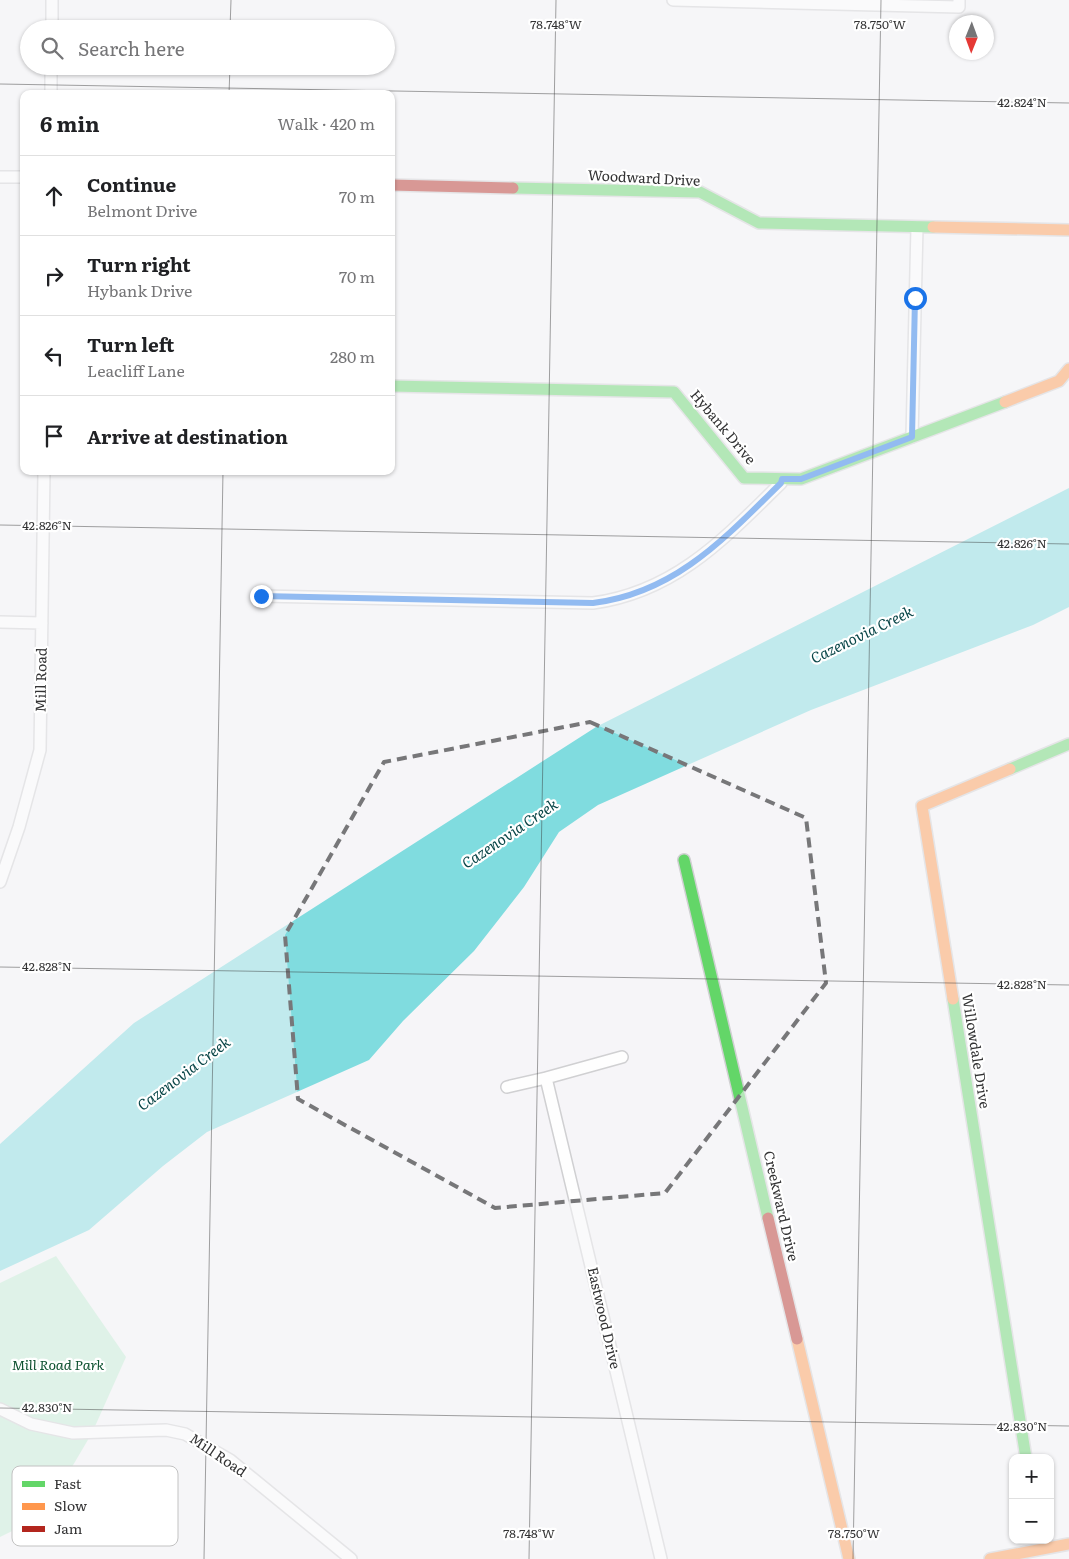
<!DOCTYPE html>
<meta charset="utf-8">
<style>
:root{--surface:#fff;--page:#f6f6f6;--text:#202124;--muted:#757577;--line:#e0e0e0}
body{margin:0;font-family:Literata,serif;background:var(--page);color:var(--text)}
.controls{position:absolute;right:15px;bottom:15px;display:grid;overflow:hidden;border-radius:10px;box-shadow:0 1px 4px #0004}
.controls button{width:45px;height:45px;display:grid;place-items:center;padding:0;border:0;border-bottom:1px solid var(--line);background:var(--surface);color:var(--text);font:25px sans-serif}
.compass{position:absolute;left:949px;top:15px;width:45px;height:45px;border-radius:50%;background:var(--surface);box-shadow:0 1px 4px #0004;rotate:181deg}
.stop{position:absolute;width:15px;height:15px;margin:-11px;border:4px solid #1a73e8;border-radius:50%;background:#fff}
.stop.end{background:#1a73e8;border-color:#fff;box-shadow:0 1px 5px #0008}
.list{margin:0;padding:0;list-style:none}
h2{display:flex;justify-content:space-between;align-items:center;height:65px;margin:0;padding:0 20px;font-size:21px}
h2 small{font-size:16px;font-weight:400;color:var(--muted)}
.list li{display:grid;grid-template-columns:32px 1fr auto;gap:15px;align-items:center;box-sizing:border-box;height:80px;padding:0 20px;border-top:1px solid var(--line)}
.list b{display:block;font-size:19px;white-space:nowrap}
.list p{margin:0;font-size:16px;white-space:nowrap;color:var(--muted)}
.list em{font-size:16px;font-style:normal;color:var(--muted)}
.icon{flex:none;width:28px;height:28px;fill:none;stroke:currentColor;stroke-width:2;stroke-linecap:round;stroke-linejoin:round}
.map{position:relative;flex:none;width:1069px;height:1559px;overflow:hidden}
.search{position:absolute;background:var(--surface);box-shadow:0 1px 4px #0004;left:20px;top:20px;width:375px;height:55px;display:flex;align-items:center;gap:12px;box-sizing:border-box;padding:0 18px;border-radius:28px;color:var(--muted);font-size:19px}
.panel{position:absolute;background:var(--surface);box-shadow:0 1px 4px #0004;left:20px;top:90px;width:375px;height:385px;border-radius:10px}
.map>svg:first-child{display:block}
.green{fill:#c4eed5}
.water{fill:#80dcdf}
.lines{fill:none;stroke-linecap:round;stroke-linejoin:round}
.street-casing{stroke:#d0d0d2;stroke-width:14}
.fast-casing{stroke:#d0d0d2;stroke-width:14}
.slow-casing{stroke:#d0d0d2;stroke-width:14}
.jam-casing{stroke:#d0d0d2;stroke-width:14}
.street{stroke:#fefefe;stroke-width:11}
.fast{stroke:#63d668;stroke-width:11}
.slow{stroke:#ff974d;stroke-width:11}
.jam{stroke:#b3261e;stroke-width:11}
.route{stroke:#1a73e8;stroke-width:6}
.marked{fill:none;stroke:#777779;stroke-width:4;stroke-dasharray:10 6;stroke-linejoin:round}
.ticks{fill:none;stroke:#333334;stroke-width:1;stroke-opacity:0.45}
.labels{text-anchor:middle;stroke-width:4.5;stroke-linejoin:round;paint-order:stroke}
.street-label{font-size:14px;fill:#333334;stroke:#fff}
.park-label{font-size:14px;font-style:italic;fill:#0d5130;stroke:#fff}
.water-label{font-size:15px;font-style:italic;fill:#094648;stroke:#fff}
.key{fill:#fff;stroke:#c2c2c2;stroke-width:1}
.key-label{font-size:14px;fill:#333334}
.ticks-label{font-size:12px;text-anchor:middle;fill:#333334;stroke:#fff;stroke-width:4.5;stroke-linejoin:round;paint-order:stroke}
</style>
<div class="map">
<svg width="1069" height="1559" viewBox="0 0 1069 1559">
<rect width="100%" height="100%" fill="#f6f5f8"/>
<!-- green -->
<path class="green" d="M56 1256 126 1357 92 1433 43 1516 0 1537V1283Z"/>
<!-- water -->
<path class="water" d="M1069 488V607L1033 625 811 710 598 805 559 832 524 887 474 951 403 1021 369 1060 207 1132 163 1166 89 1230 0 1271V1144L134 1023 596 727Z"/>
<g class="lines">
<!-- street casing -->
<g class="street-casing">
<path id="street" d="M673 0 959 7V0
M52 29V0
M51 94V66
M0 177H24
M912 437 917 227
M261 596 593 603C675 592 725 538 781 483L782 479
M0 622 42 623
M0 882 19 827 40 750 44 471
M622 1057 546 1078 661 1559
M507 1087 546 1078
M0 1409 31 1424 73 1433 166 1430 185 1434 230 1460 351 1559"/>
</g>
<!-- fast casing -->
<g class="fast-casing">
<path id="fast" d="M513 188 700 192 759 223 933 227
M391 386 674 392 744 478 801 479 1005 402
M1010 769 1069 744
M684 860 768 1218
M953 999 1026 1458"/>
</g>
<!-- slow casing -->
<g class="slow-casing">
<path id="slow" d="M933 227 1069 230
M1005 402 1059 381 1069 369
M953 999 922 806 1010 769
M797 1339 849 1559
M990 1559 1069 1544"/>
</g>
<!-- jam casing -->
<g class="jam-casing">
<path id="jam" d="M391 185 513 188
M768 1218 797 1339"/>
</g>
<!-- street -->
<use href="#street" class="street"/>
<!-- fast -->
<use href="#fast" class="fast"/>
<!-- slow -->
<use href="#slow" class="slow"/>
<!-- jam -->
<use href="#jam" class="jam"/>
</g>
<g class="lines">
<!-- route -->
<path class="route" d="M261 596 593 603C675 593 725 538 781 483L782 479H801L912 437 915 298"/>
</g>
<!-- marked area -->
<path d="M0 0H1069V1559H0ZM590 722 806 818 826 983 665 1193 495 1208 298 1099 285 935 384 762Z" fill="#f6f5f8" fill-opacity=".55" fill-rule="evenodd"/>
<path class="marked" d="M590 722 806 818 826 983 665 1193 495 1208 298 1099 285 935 384 762Z"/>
<!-- ticks -->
<path class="ticks" d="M230 29 231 0M0 84 1069 103M229 94 230 66M0 525 1069 544M0 967 1069 985M0 1408 1069 1426M204 1559 223 471M529 1559 556 0M853 1559 881 0"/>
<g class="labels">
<!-- street labels -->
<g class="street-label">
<text transform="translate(644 178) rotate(3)" y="5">Woodward Drive</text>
<text transform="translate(723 427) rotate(50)" y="5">Hybank Drive</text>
<text transform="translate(41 680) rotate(-89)" y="5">Mill Road</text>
<text transform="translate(976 1051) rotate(81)" y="5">Willowdale Drive</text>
<text transform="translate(781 1206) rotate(77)" y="5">Creekward Drive</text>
<text transform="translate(604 1318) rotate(77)" y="5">Eastwood Drive</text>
<text transform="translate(218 1455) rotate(34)" y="5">Mill Road</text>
</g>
<!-- park labels -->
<g class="park-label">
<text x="58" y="1370">Mill Road Park</text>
</g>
<!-- water labels -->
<g class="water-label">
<text transform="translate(862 635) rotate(-26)" y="5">Cazenovia Creek</text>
<text transform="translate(510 834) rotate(-34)" y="5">Cazenovia Creek</text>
<text transform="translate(184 1074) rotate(-37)" y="5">Cazenovia Creek</text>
</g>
</g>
<!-- legend -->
<rect x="12" y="1466" width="166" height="80" rx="8" class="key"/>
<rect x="22" y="1481" width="23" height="6" fill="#63d668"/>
<rect x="22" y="1503" width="23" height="7" fill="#ff974d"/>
<rect x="22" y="1526" width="23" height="6" fill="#b3261e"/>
<g class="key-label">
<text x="54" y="1489">Fast</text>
<text x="54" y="1511">Slow</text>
<text x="54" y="1534">Jam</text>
</g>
<g class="ticks-label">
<text x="556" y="29">78.748°W</text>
<text x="880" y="29">78.750°W</text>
<text x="1022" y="107">42.824°N</text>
<text x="47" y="530">42.826°N</text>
<text x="1022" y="548">42.826°N</text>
<text x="47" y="971">42.828°N</text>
<text x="1022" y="989">42.828°N</text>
<text x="47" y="1412">42.830°N</text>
<text x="1022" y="1431">42.830°N</text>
<text x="529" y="1538">78.748°W</text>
<text x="854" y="1538">78.750°W</text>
</g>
</svg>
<div class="controls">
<button>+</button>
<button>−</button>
</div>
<svg class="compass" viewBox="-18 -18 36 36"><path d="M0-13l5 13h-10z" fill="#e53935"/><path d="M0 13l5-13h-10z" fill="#757577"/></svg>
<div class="stop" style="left:915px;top:298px"></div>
<div class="stop end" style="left:261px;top:596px"></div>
<div class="search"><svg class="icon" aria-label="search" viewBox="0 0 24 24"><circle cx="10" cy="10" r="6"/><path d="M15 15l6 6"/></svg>Search here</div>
<section class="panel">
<h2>6 min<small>Walk · 420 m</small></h2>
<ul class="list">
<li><svg class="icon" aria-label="ahead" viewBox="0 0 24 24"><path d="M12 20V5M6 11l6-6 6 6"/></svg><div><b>Continue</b><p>Belmont Drive</p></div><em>70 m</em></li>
<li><svg class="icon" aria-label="right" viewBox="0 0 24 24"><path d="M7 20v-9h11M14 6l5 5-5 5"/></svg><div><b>Turn right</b><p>Hybank Drive</p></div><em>70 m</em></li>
<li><svg class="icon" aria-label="left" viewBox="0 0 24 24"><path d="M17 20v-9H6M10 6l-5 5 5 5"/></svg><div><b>Turn left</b><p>Leacliff Lane</p></div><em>280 m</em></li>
<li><svg class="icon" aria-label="arrive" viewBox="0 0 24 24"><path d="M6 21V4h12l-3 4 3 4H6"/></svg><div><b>Arrive at destination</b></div></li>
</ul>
</section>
</div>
